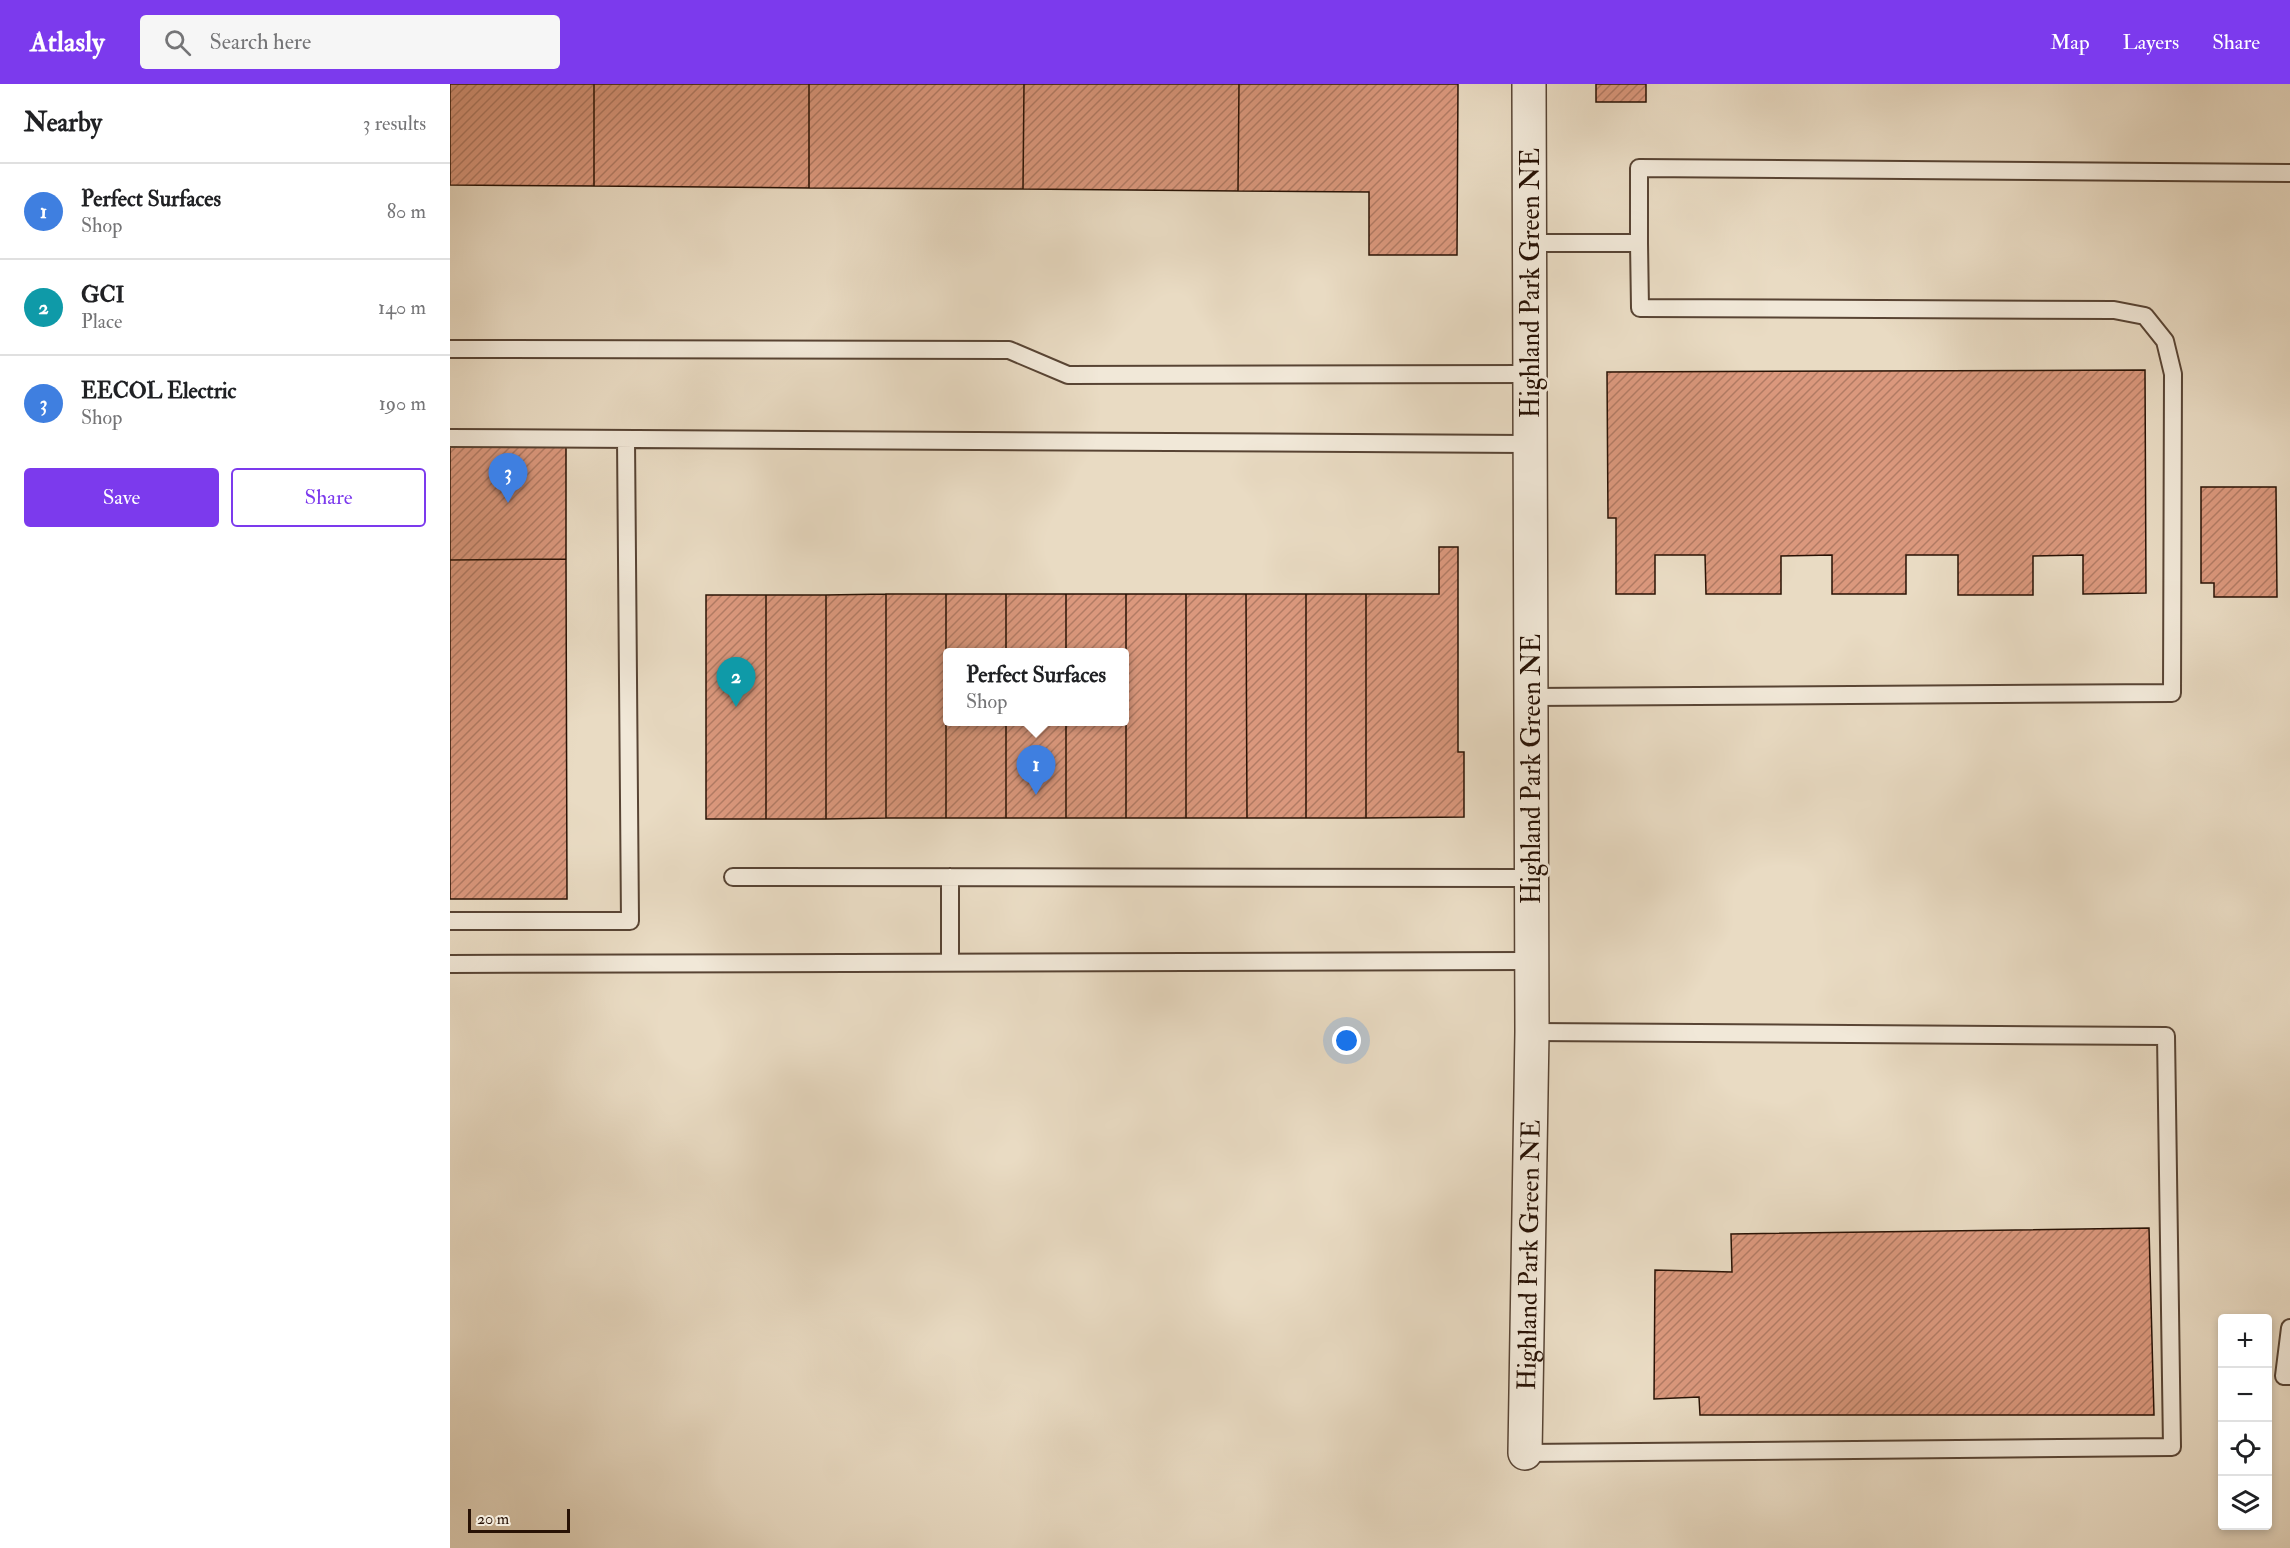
<!DOCTYPE html>
<meta charset="utf-8">
<style>
:root{--surface:#fff;--page:#f6f6f6;--text:#202124;--muted:#757577;--line:#e0e0e0;--accent:#7c3aed}
body{margin:0;font-family:"IM FELL Double Pica",serif;background:var(--page);color:var(--text)}
.controls{position:absolute;right:18px;bottom:18px;display:grid;overflow:hidden;border-radius:6px;box-shadow:0 3px 9px #0003}
.controls button{width:54px;height:54px;display:grid;place-items:center;padding:0;border:0;border-bottom:2px solid var(--line);background:var(--surface);color:var(--text);font:30px sans-serif}
.scale{position:absolute;left:18px;bottom:15px;width:102px;box-sizing:border-box;padding-left:6px;border:3px solid #281205;border-top:0;font-size:16px;line-height:21px;white-space:nowrap;color:#281205;-webkit-text-stroke:4px #f1e8d8;paint-order:stroke}
.you{position:absolute;left:897px;top:957px;width:21px;height:21px;margin:-15px;border:4px solid #fff;border-radius:50%;background:#1a73e8;box-shadow:0 0 0 9px #1a73e833}
.badge{display:grid;place-items:center;width:39px;height:39px;border-radius:50%;background:var(--accent);color:#fff;font-size:20px;font-weight:700}
.pin{position:absolute;translate:-50% -50px;filter:drop-shadow(0 2px 3px #0008)}
.pin::after{content:'';position:absolute;top:32px;width:21px;height:18px;background:inherit;clip-path:polygon(0 0,100% 0,50% 100%)}
.popup{position:absolute;left:493px;top:564px;width:186px;height:78px;box-sizing:border-box;display:grid;place-content:center;border-radius:6px;background:var(--surface);filter:drop-shadow(0 2px 4px #0005);font-size:20px;white-space:nowrap;color:var(--muted)}
.popup b{font-size:22px;color:var(--text)}
.popup::after{content:'';position:absolute;left:50%;top:100%;margin-left:-12px;border:12px solid transparent;border-top-color:var(--surface)}
.list{margin:0;padding:0;list-style:none}
h2{display:flex;justify-content:space-between;align-items:center;height:78px;margin:0;padding:0 24px;font-size:26px}
h2 small{font-size:20px;font-weight:400;color:var(--muted)}
.list li{display:grid;grid-template-columns:39px 1fr auto;gap:18px;align-items:center;box-sizing:border-box;height:96px;padding:0 24px;border-top:2px solid var(--line)}
.list b{display:block;font-size:22px;white-space:nowrap}
.list p{margin:0;font-size:20px;white-space:nowrap;color:var(--muted)}
.list em{font-size:20px;font-style:normal;color:var(--muted)}
.actions{display:flex;gap:12px;padding:18px 24px}
.actions a{flex:1;padding:14px 0;border:2px solid var(--accent);border-radius:6px;text-align:center;font-size:21px;color:var(--accent)}
.actions .main{background:var(--accent);color:#fff}
.icon{flex:none;width:33px;height:33px;fill:none;stroke:currentColor;stroke-width:2;stroke-linecap:round;stroke-linejoin:round}
.map{position:relative;flex:none;width:1840px;height:1464px;overflow:hidden}
header{display:flex;align-items:center;gap:36px;box-sizing:border-box;height:84px;padding:0 30px;background:var(--accent);color:#fff}
header strong{font-size:28px}
nav{display:flex;gap:33px;margin-inline-start:auto;font-size:21px}
.search{width:420px;height:54px;background:var(--page);display:flex;align-items:center;gap:15px;box-sizing:border-box;padding:0 21px;border-radius:6px;color:var(--muted);font-size:22px}
main{display:flex}
aside{flex:1;background:var(--surface)}
.map>svg:first-child{display:block}
.building{fill:url(#building-hatch);stroke:#281205;stroke-width:1.5}
.lines{fill:none;stroke-linecap:round;stroke-linejoin:round}
.lane-casing{stroke:#584434;stroke-width:20}
.street-casing{stroke:#584434;stroke-width:36}
.lane{stroke:#f1e8d8;stroke-width:16}
.street{stroke:#f1e8d8;stroke-width:33}
.labels{text-anchor:middle;stroke-width:6;stroke-linejoin:round;paint-order:stroke}
.street-label{font-size:26px;fill:#281205;stroke:#f1e8d8}
</style>
<header>
<strong>Atlasly</strong>
<div class="search"><svg class="icon" aria-label="search" viewBox="0 0 24 24"><circle cx="10" cy="10" r="6"/><path d="M15 15l6 6"/></svg>Search here</div>
<nav><a>Map</a><a>Layers</a><a>Share</a></nav>
</header>
<main>
<aside>
<h2>Nearby<small>3 results</small></h2>
<ul class="list">
<li><span class="badge" style="background:#3f7fe0">1</span><div><b>Perfect Surfaces</b><p>Shop</p></div><em>80 m</em></li>
<li><span class="badge" style="background:#0f9aa8">2</span><div><b>GCI</b><p>Place</p></div><em>140 m</em></li>
<li><span class="badge" style="background:#3f7fe0">3</span><div><b>EECOL Electric</b><p>Shop</p></div><em>190 m</em></li>
</ul>
<div class="actions"><a class="main">Save</a><a>Share</a></div>
</aside>
<div class="map">
<svg width="1840" height="1464" viewBox="0 0 1840 1464">
<defs>
<pattern id="building-hatch" width="6" height="6" patternUnits="userSpaceOnUse" patternTransform="scale(1.5)"><rect width="6" height="6" fill="#db987d"/><path d="M-1 1l2-2M0 6l6-6M5 7l2-2" fill="none" stroke="#b27b64"/></pattern>
</defs>
<rect width="100%" height="100%" fill="#e9dbc3"/>
<filter id="stains"><feTurbulence type="fractalNoise" baseFrequency=".00333" numOctaves="4"/><feColorMatrix values="0 0 0 0 .2 0 0 0 0 .09 0 0 0 0 .02 0 0 0 .5 -.17"/></filter>
<radialGradient id="worn" r=".72"><stop offset=".6" stop-color="#630" stop-opacity="0"/><stop offset="1" stop-color="#630" stop-opacity=".3"/></radialGradient>
<!-- building -->
<path class="building" d="M0 0H144V102L0 101Z
M144 0H359V104L144 102Z
M359 0H574L573 105 359 104Z
M574 0H789L788 107 573 105Z
M789 0H1008L1007 171H919V108L788 107Z
M1146 0H1196V18H1146Z
M1695 286 1696 509 1633 510V471L1583 472V511H1508V471H1456V510H1382V471L1331 472V510H1256L1255 471H1205V510H1166V434H1158L1157 288Z
M0 362H116V475L0 476Z
M1751 403H1826L1827 513H1764V499H1751Z
M989 463H1008V668H1014V733L916 734V510H989Z
M116 475 117 815H0V476Z
M436 510H496V734H436Z
M436 510V734L376 735V511Z
M496 510H556V568H498V638H556V734H496Z
M556 510H616V568H556Z
M616 510H676V734H616V638H674V568H616Z
M676 510H736V734H676Z
M736 510H796L797 734H736Z
M796 510H856V734H797Z
M856 510H916V734H856Z
M256 511H316V735H256Z
M316 511H376V735H316Z
M556 638H616V734H556Z
M1699 1144 1704 1331H1250L1249 1313 1204 1315 1205 1186 1282 1188 1281 1150Z"/>
<g class="lines">
<!-- lane casing -->
<g class="lane-casing">
<path id="lane" d="M1079 159H1189V84L1840 89
M0 265 559 266 618 291 1080 290
M0 354 1080 360
M1081 613 1722 609 1723 290 1715 257 1695 232 1664 226 1190 224 1189 159
M283 793 1081 794
M500 793V878
M0 837H180L176 355
M0 880 1081 877
M1840 1244 1834 1292H1840
M1075 1369 1722 1363 1716 952 1082 948"/>
</g>
<!-- street casing -->
<g class="street-casing">
<g id="street">
<path id="s1" d="M1075 1369 1082 948 1079 0"/>
</g>
</g>
<!-- lane -->
<use href="#lane" class="lane"/>
<!-- street -->
<use href="#street" class="street"/>
</g>
<g class="labels">
<!-- street labels -->
<g class="street-label">
<text transform="translate(1080 199) rotate(-90)" y="9">Highland Park Green NE</text>
<text transform="translate(1081 685) rotate(-90)" y="9">Highland Park Green NE</text>
<text dy="9" stroke="none"><textPath href="#s1" startOffset="198">Highland Park Green NE</textPath></text>
</g>
</g>
<rect width="100%" height="100%" filter="url(#stains)"/>
<rect width="100%" height="100%" fill="url(#worn)"/>
</svg>
<div class="controls">
<button>+</button>
<button>−</button>
<button><svg class="icon" aria-label="locate" viewBox="0 0 24 24"><circle cx="12" cy="12" r="6"/><path d="M12 2v4M12 18v4M2 12h4M18 12h4"/></svg></button>
<button><svg class="icon" aria-label="layers" viewBox="0 0 24 24"><path d="M12 4l9 5-9 5-9-5zM3 14l9 5 9-5"/></svg></button>
</div>
<div class="scale">20 m</div>
<div class="you"></div>
<div class="pin badge" style="left:586px;top:711px;background:#3f7fe0">1</div>
<div class="popup"><b>Perfect Surfaces</b>Shop</div>
<div class="pin badge" style="left:286px;top:623px;background:#0f9aa8">2</div>
<div class="pin badge" style="left:58px;top:419px;background:#3f7fe0">3</div>
</div>
</main>
